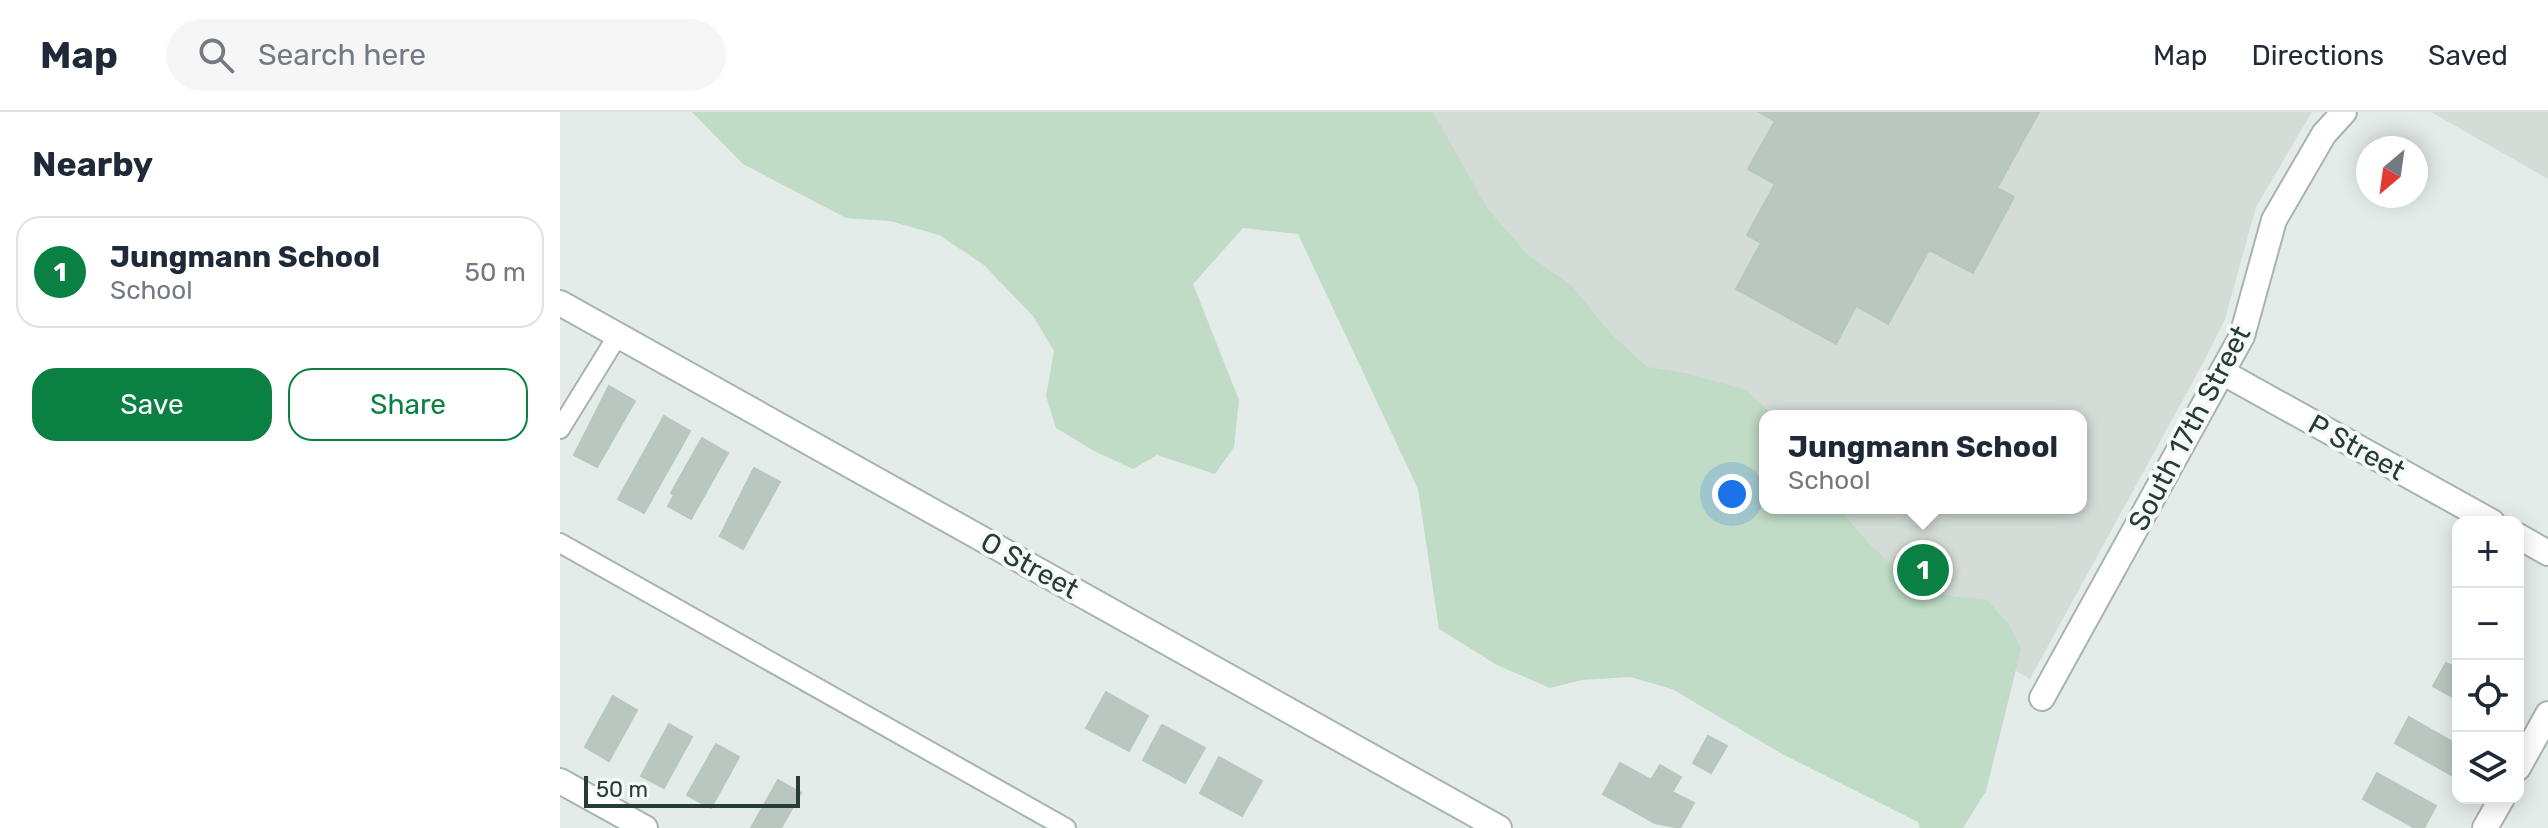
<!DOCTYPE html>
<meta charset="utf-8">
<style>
:root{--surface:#fff;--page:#f6f6f7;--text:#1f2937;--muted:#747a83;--line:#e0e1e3;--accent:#0b8043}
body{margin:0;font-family:Rubik,sans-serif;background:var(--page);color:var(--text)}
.controls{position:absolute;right:24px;bottom:24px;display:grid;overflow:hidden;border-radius:16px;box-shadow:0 4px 20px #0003}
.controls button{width:72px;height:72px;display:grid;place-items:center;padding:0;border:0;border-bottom:2px solid var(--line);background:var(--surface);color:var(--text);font:40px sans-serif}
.compass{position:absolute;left:1796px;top:24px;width:72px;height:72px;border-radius:50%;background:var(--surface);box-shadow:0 4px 20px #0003;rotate:209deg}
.scale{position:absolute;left:24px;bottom:20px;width:216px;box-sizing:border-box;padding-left:8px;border:4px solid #253d35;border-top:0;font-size:22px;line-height:28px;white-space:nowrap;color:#253d35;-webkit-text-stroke:6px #f5f9f7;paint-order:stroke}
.you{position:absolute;left:1172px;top:382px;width:28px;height:28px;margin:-20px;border:6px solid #fff;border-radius:50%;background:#1a73e8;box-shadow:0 0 0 12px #1a73e833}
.badge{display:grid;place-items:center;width:52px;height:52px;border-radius:50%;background:var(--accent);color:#fff;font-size:26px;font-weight:700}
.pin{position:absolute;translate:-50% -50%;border:4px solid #fff;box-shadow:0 2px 8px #0006}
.popup{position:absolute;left:1199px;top:298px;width:328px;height:104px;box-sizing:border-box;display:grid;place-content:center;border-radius:16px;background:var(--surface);filter:drop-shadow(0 2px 6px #0005);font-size:26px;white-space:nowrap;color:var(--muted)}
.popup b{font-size:30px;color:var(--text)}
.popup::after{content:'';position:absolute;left:50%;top:100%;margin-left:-16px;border:16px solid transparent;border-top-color:var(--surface)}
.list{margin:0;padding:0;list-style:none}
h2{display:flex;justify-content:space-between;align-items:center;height:104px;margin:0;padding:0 32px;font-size:34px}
h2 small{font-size:26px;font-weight:400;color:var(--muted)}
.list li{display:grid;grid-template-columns:52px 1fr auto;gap:24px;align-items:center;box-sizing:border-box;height:112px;margin:0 16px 16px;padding:0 16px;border:2px solid var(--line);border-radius:24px}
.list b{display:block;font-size:30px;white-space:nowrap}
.list p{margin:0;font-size:26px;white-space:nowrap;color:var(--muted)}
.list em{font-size:26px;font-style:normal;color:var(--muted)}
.actions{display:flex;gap:16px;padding:24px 32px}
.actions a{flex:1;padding:18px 0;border:2px solid var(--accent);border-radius:24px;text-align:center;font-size:28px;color:var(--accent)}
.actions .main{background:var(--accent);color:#fff}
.icon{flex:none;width:44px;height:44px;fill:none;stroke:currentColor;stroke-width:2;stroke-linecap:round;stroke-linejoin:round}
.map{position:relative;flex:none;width:1988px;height:716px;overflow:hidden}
header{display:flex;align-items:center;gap:48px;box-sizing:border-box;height:112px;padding:0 40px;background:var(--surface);border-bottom:2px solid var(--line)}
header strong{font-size:38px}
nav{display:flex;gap:44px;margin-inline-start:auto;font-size:28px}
.search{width:560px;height:72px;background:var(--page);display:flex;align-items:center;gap:20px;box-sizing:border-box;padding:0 28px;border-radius:44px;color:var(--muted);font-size:30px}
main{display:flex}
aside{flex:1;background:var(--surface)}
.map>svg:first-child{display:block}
.built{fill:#d3dcd7;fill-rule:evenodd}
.green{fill:#c0dbc6}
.building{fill:#bac7c1;stroke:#b7c6bf;stroke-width:2}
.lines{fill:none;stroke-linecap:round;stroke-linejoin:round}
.lane-casing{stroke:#a7b4af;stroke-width:22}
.street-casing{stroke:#a7b4af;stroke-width:28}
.lane{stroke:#fff;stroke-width:18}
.street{stroke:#fff;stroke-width:24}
.labels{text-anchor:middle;stroke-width:8;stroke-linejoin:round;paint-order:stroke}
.street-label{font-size:28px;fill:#253d35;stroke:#f5f9f7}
</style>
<header>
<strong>Map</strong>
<div class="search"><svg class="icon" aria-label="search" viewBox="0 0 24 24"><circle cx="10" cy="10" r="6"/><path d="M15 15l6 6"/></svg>Search here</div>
<nav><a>Map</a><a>Directions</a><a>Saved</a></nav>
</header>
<main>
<aside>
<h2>Nearby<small></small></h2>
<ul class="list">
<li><span class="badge">1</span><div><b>Jungmann School</b><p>School</p></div><em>50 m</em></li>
</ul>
<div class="actions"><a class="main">Save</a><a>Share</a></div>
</aside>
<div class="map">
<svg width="1988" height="716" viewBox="0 0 1988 716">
<rect width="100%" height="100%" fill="#e4ece9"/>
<!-- built -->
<path class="built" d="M863 0H1752L1696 95 1665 207 1643 251 1470 567 963 277ZM1205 304H1521V396H1205Z
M1871 0H1988V67Z"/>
<!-- green -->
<path class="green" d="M132 0H873L927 96 968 143 1011 173 1051 222 1087 255 1125 261 1186 278 1214 304H1205V396H1282C1298 427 1348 472 1382 482 1396 486 1413 486 1427 488L1450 514 1461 537 1426 679 1403 716H1360L1358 710 1222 642 1112 577 1070 565 1022 568 990 576 937 553 879 517 858 377 738 122 683 116 633 172 679 288 674 335 655 362 597 343 573 357 534 339 496 316 486 284 494 239 473 204 424 153 379 123 330 109 286 106 183 52Z"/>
<!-- building -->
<path class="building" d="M1199 0H1479L1437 76 1454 85 1413 161 1369 138 1328 212 1296 194 1276 232 1176 177 1201 131 1187 123 1215 72 1188 57 1215 9Z
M49 274 75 289 37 355 14 343Z
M104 304 130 319 84 401 58 387Z
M142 326 168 341 131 407 108 394 114 383 111 381Z
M194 356 220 370 183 437 160 424Z
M1886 551 1898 557V588L1873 574Z
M546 580 588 604 569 639 526 616Z
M53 584 77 598 49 649 25 635Z
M1849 605 1898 633V656L1893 664 1835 631Z
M109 612 132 625 104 676 81 664Z
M602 613 645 636 625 671 583 648Z
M1148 624 1167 634 1151 661 1133 651Z
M156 632 179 645 151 696 127 683Z
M659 645 702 669 682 704 640 681Z
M1060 651 1091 668 1100 653 1121 665 1112 680 1134 691 1120 716 1095 711 1043 682Z
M1817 661 1876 694 1864 716H1855L1803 687Z
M218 668 241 681 221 716H191Z"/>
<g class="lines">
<!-- lane casing -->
<g class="lane-casing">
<path id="lane" d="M0 317 58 223
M0 431 506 716"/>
</g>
<!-- street casing -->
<g class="street-casing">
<path id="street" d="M0 191 939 716
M1662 260 1932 410
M1958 424 1988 441
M1482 586 1682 224 1714 108 1764 22 1784 0
M1958 656 1988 602
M0 669 85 716
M1925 716 1942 686"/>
</g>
<!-- lane -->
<use href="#lane" class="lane"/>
<!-- street -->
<use href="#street" class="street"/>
</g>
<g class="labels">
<!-- street labels -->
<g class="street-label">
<text transform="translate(1629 316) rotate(-62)" y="10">South 17th Street</text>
<text transform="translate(1797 335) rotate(29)" y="10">P Street</text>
<text transform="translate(470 453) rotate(29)" y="10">O Street</text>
</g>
</g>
</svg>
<div class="controls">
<button>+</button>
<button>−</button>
<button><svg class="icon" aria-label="locate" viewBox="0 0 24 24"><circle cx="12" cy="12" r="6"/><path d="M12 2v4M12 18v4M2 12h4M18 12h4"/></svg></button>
<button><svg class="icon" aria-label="layers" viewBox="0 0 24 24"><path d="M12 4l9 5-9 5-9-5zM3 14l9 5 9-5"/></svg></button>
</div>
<svg class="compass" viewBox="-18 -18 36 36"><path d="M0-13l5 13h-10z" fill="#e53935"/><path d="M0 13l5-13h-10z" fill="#747a83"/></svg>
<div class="scale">50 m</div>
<div class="you"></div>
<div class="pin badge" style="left:1363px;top:458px">1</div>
<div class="popup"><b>Jungmann School</b>School</div>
</div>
</main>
